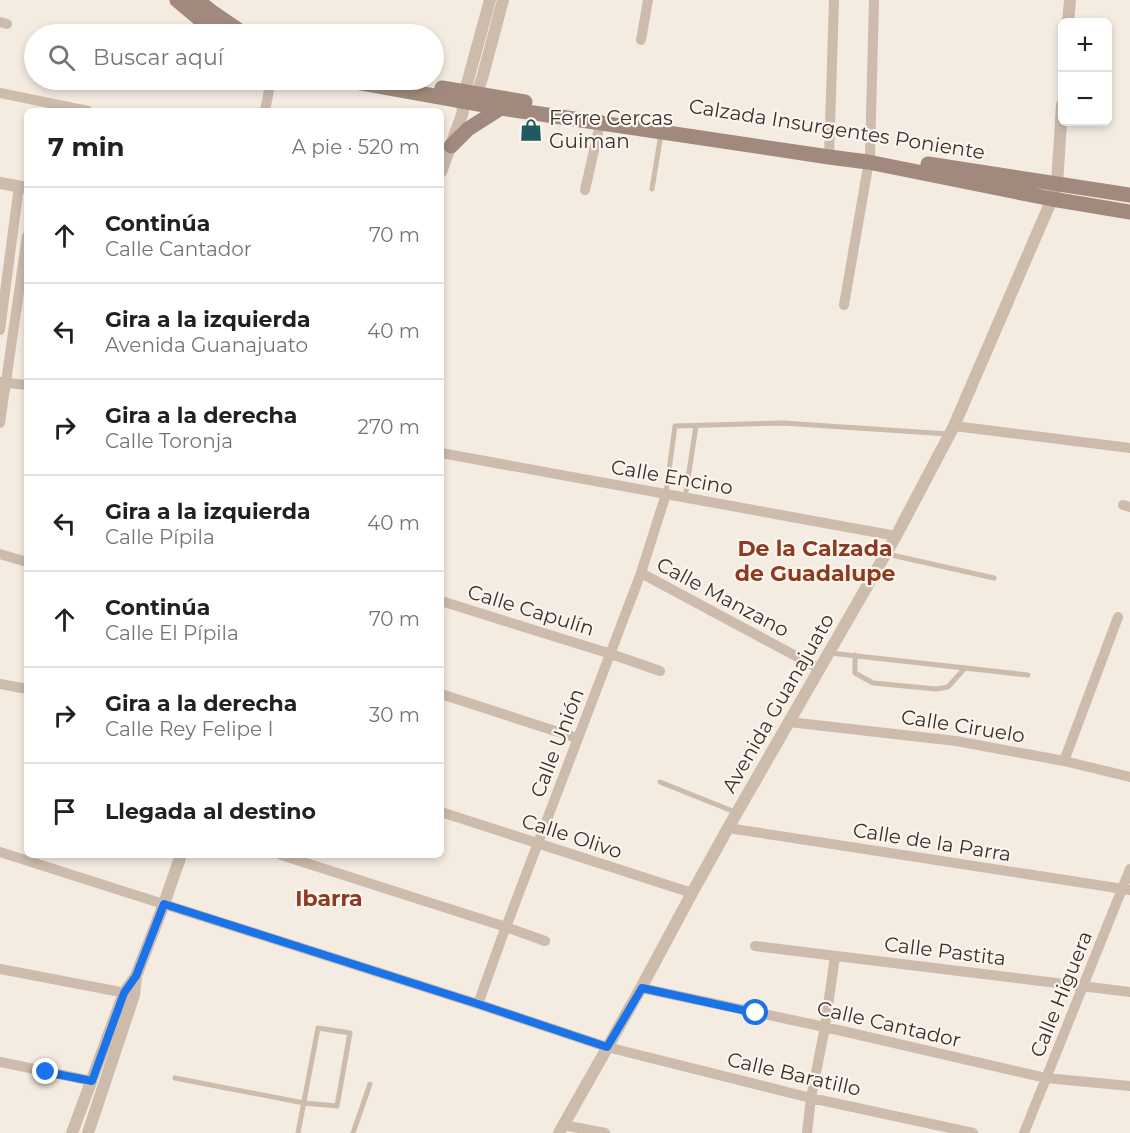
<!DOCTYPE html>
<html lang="es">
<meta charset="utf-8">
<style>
:root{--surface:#fff;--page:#f6f6f6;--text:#202124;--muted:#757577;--line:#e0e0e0}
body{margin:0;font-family:Montserrat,sans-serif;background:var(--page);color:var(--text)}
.controls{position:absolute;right:18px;top:18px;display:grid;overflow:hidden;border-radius:9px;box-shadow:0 3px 9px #0003}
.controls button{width:54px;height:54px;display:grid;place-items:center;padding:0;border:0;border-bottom:2px solid var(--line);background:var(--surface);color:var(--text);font:30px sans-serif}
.stop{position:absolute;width:18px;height:18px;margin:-14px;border:4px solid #1a73e8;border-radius:50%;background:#fff}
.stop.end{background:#1a73e8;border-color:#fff;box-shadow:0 2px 6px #0008}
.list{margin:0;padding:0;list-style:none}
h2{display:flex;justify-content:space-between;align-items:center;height:78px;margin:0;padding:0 24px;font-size:26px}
h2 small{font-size:20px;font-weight:400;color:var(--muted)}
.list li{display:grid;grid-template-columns:39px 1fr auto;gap:18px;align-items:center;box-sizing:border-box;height:96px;padding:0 24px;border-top:2px solid var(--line)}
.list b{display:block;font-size:22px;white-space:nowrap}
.list p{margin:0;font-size:20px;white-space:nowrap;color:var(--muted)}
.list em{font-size:20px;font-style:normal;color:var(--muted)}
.icon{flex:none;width:33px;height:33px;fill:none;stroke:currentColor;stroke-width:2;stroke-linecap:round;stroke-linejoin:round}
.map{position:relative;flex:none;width:1130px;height:1133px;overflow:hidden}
.search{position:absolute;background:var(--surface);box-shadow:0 3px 9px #0003;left:24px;top:24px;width:420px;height:66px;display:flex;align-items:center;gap:15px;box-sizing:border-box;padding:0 21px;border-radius:33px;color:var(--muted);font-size:22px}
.panel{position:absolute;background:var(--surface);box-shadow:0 3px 9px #0003;left:24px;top:108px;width:420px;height:750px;border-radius:9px}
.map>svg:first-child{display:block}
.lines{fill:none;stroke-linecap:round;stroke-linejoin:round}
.service{stroke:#cdbbac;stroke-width:5}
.minor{stroke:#cdbbac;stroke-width:10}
.tertiary{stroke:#cdbbac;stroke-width:12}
.secondary{stroke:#a18a7d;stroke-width:15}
.route{stroke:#1a73e8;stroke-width:8}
.labels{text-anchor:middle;stroke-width:4.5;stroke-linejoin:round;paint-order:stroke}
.poi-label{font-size:20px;fill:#3b302b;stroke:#fbf5ee;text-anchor:start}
.street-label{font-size:20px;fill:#3b302b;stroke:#fbf5ee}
.quarter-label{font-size:22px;font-weight:bold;fill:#8c3b22;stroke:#fbf5ee}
</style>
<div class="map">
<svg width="1130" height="1133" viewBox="0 0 1130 1133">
<rect width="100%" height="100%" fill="#f4ebe1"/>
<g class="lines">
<!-- service -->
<path class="service" d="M652 189 661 134
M666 493 675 426 783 423 948 434
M685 498 696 426
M887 554 994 578
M830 653 1028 675
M855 655V673L873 683 936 689 948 687 965 668
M660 782 735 812
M175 1078 304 1103 337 1106 350 1033 318 1028 298 1133
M353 1133 370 1084"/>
<!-- minor -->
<path class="minor" d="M0 22 7 24
M641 40 648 0
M0 93 88 111
M265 111 271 80
M829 157 834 0
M585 190 600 124
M844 305 870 155 874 0
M0 330 19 186
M0 382 27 385
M0 423 27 236
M954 426 1130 448
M441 453 896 536
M1123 505 1130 507
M0 554 27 562
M641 573 820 669
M441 601 611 654 660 671
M0 684 27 689
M441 694 577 738
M789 722 956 741 1064 761 1130 777
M1064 761 1118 617
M441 812 692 893
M728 828 1130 890
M0 852 478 1004 607 1047 811 1098 973 1133
M281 855 506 927 545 941
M755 946 1130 992
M0 969 131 994
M641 988 825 1027 1046 1078 1130 1086
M478 1004 501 940 641 573 666 494
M0 1062 92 1081
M563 1125 605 1133
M807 1133 811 1098 825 1027 835 956
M1024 1133 1130 869"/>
<!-- tertiary -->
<path class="tertiary" d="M1068 22 1070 0
M475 100 483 75 503 0
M441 172 463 112 462 102 490 0
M0 183 27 188
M72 1133 124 993 136 976 164 904 181 855
M88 1133 134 995 136 977
M559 1133 641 988 692 893 728 828 896 536 954 426 1052 199 1057 184 1062 105"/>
<!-- secondary -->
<path class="secondary" d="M177 0 209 27 220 34
M197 0 212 12 244 34
M345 80 501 108 829 157 868 162 1052 199 1130 212
M442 88 525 102
M451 146 468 129 501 108
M928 164 1130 195"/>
</g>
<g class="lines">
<!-- route -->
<path class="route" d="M46 1072 92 1081 124 993 136 976 164 904 478 1004 607 1047 642 988 756 1013"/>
</g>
<!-- icons -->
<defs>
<g id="shop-bare" transform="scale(1.8)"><path d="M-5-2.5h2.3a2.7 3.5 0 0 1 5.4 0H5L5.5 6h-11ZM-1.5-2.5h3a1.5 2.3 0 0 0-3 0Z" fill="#1f5a5e" stroke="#fbf5ee" stroke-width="2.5" paint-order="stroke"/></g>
</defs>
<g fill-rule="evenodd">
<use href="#shop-bare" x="531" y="130"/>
</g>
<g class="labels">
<!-- poi labels -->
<g class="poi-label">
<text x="549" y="125">Ferre Cercas<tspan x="549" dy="23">Guiman</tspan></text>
</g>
<!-- street labels -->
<g class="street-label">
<text transform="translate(837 129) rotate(9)" y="7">Calzada Insurgentes Poniente</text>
<text transform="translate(672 477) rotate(10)" y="7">Calle Encino</text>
<text transform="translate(723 597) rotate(28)" y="7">Calle Manzano</text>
<text transform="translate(531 610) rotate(17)" y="7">Calle Capulín</text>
<text transform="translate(778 703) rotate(-60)" y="7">Avenida Guanajuato</text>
<text transform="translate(963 726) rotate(9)" y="7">Calle Ciruelo</text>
<text transform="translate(557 743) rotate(-69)" y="7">Calle Unión</text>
<text transform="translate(572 836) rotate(18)" y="7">Calle Olivo</text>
<text transform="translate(932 842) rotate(9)" y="7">Calle de la Parra</text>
<text transform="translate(945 951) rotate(7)" y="7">Calle Pastita</text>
<text transform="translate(1061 994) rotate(-68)" y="7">Calle Higuera</text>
<text transform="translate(889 1024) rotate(13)" y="7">Calle Cantador</text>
<text transform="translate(794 1074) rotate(13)" y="7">Calle Baratillo</text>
</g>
<!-- quarter labels -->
<g class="quarter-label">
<text x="815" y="556">De la Calzada<tspan x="815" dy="25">de Guadalupe</tspan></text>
<text x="329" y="906">Ibarra</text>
</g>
</g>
</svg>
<div class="controls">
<button>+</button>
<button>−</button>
</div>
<div class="stop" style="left:756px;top:1013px"></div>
<div class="stop end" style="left:46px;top:1072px"></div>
<div class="search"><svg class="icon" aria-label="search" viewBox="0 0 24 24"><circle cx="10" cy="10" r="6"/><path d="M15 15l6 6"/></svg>Buscar aquí</div>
<section class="panel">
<h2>7 min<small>A pie · 520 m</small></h2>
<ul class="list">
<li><svg class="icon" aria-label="ahead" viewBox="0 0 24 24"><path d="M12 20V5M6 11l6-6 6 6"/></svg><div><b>Continúa</b><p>Calle Cantador</p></div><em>70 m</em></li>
<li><svg class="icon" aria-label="left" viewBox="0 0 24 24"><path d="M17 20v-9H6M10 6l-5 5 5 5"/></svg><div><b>Gira a la izquierda</b><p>Avenida Guanajuato</p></div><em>40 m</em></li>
<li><svg class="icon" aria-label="right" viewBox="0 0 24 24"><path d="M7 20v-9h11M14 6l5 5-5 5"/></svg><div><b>Gira a la derecha</b><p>Calle Toronja</p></div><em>270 m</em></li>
<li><svg class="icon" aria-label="left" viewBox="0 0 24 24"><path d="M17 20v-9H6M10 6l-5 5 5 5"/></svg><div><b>Gira a la izquierda</b><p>Calle Pípila</p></div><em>40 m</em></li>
<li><svg class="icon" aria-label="ahead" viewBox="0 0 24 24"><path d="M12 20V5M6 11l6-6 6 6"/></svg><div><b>Continúa</b><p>Calle El Pípila</p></div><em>70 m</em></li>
<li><svg class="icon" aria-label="right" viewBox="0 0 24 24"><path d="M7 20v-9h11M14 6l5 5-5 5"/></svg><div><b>Gira a la derecha</b><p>Calle Rey Felipe I</p></div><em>30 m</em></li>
<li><svg class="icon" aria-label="arrive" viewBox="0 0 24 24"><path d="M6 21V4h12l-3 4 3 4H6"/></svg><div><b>Llegada al destino</b></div></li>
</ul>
</section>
</div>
